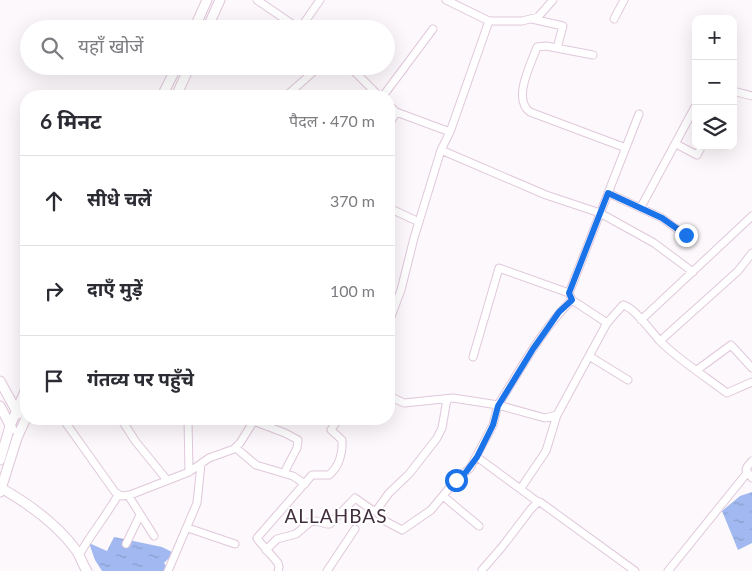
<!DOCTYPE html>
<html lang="hi">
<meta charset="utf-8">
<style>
:root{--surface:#fff;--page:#f2f2f3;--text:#2b2b33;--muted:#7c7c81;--line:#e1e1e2}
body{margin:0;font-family:Lato,"Noto Sans Devanagari",sans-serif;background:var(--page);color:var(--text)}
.controls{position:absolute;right:15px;top:15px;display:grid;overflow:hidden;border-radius:10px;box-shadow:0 5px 20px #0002}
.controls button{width:45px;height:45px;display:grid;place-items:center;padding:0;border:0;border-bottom:1px solid var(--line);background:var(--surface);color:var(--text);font:25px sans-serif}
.stop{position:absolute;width:15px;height:15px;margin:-11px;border:4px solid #1a73e8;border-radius:50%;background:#fff}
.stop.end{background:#1a73e8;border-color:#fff;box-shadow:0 1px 5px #0008}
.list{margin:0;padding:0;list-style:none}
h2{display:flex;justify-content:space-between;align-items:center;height:65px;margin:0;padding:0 20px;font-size:21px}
h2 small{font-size:16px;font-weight:400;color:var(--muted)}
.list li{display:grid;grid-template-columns:32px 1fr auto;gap:15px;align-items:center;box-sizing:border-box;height:90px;padding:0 20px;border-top:1px solid var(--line)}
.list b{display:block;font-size:19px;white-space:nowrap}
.list em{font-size:16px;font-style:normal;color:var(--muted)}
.icon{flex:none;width:28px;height:28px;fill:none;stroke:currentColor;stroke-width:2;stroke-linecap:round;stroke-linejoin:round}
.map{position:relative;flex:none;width:752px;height:571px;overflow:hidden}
.search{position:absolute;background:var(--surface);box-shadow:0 5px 20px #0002;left:20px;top:20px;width:375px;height:55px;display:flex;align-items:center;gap:12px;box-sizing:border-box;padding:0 18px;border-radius:28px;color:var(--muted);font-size:19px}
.panel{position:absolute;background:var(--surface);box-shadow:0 5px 20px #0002;left:20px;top:90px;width:375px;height:335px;border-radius:20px}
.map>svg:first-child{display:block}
.water{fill:url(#water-ripples)}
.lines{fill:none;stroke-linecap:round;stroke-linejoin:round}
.minor-casing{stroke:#e0c8db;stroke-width:9}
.tertiary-casing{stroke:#e0c8db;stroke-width:11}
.minor{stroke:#fff;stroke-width:7}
.tertiary{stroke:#fff;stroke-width:9}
.route{stroke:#1a73e8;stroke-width:6}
.labels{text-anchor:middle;stroke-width:4;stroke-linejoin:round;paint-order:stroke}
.quarter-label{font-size:19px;letter-spacing:1px;fill:#43303f;stroke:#fff}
</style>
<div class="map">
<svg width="752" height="571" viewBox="0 0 752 571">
<defs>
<pattern id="water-ripples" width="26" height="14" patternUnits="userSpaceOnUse" patternTransform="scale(1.25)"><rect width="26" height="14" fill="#a1b9f0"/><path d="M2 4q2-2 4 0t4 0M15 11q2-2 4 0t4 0" fill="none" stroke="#8a9ecd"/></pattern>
</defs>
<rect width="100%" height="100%" fill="#fdf8fb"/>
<!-- water -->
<path class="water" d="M752 492V543L738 550 722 511 740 496Z
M114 537 162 547 174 553 164 563 169 571H102L95 560 89 543 107 551Z"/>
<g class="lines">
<!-- minor casing -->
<g class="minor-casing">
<path id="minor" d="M257 0 295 26 299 28 304 23 310 29
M446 0 489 21H522L538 17 553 0
M532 19 563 26 557 48
M614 19 624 0
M304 23 320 0
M593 55 546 46 537 47C531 64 512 99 530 112L626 148
M349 66 379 96
M733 91 752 96
M286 96 320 66
M383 96 433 29
M389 105 396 112 389 125
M396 112 450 132
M676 144 697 155 702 146
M441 150 546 195 600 213 654 243 693 272
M608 193 662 218 685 235
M641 207 696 105
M389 208 419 222
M572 300 607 323
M641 320 752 216
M389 322 401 290 414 238 441 150 450 132 489 21
M660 341 738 271 752 253
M589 356 628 380
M473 357 499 268 569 293
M697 370 731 345 752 368
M389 396 404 403 453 398 498 405C521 369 541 330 572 300L569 293 639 114
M63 419 115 492 121 496 130 495 189 472 209 458 234 449 240 443 255 419
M121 419 136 442 167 480
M188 419 189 472
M253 421 285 433 298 440 297 448 284 473
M236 448 256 465 293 476 305 484
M477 457 538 502
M752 461 747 467 746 470 752 478
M521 488 546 451 557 415 607 323 623 305C634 307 651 331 659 340 676 358 706 377 727 393L752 382
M128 495 154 536
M443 496 479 526
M376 511 385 521 402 530 431 510 456 480 470 468 493 425 498 405 545 418 557 415
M188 528 235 544
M126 544 140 515
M266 550 277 539 296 534 310 522 316 521 327 524H330L355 498 372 510 376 511 389 493 409 474 437 438 442 428 447 399
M79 555C91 534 106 516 118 495
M482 570 502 547 531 509 538 502H540L635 571
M168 571 197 503 201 464
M278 571 279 567 278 563 259 541 257 538 312 475H329C339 467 343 453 342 440L331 430 338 419
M327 571 355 529
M668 571 747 473"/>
</g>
<!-- tertiary casing -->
<g class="tertiary-casing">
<path id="tertiary" d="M194 29 207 0
M207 29 220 0
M162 96 177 66
M176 96 190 66
M0 381 18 414
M0 406 12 429
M0 460 10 426 26 389
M1 488C29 504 57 524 76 550 81 557 82 564 87 571
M0 492 17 438 26 418"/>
</g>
<!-- minor -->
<use href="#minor" class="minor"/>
<!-- tertiary -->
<use href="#tertiary" class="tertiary"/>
</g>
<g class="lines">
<!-- route -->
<path class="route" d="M456 480 466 472 477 457 493 425 498 406 533 349 559 312 572 300 569 293 608 193 662 218 686 235"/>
</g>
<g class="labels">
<!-- quarter labels -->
<g class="quarter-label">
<text x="336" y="523">ALLAHBAS</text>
</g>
</g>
</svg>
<div class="controls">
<button>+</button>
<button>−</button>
<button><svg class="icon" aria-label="layers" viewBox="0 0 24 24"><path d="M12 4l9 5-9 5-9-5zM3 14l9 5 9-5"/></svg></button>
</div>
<div class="stop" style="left:456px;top:480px"></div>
<div class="stop end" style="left:686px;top:235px"></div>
<div class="search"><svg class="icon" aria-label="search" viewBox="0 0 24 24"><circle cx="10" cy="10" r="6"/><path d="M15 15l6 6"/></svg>यहाँ खोजें</div>
<section class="panel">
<h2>6 मिनट<small>पैदल · 470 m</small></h2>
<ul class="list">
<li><svg class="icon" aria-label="ahead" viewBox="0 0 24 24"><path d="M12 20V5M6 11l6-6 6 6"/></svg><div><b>सीधे चलें</b></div><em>370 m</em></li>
<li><svg class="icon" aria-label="right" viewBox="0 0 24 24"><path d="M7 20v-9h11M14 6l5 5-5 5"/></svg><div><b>दाएँ मुड़ें</b></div><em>100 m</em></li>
<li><svg class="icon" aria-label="arrive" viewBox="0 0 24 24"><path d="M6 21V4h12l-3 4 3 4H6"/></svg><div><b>गंतव्य पर पहुँचे</b></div></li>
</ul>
</section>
</div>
